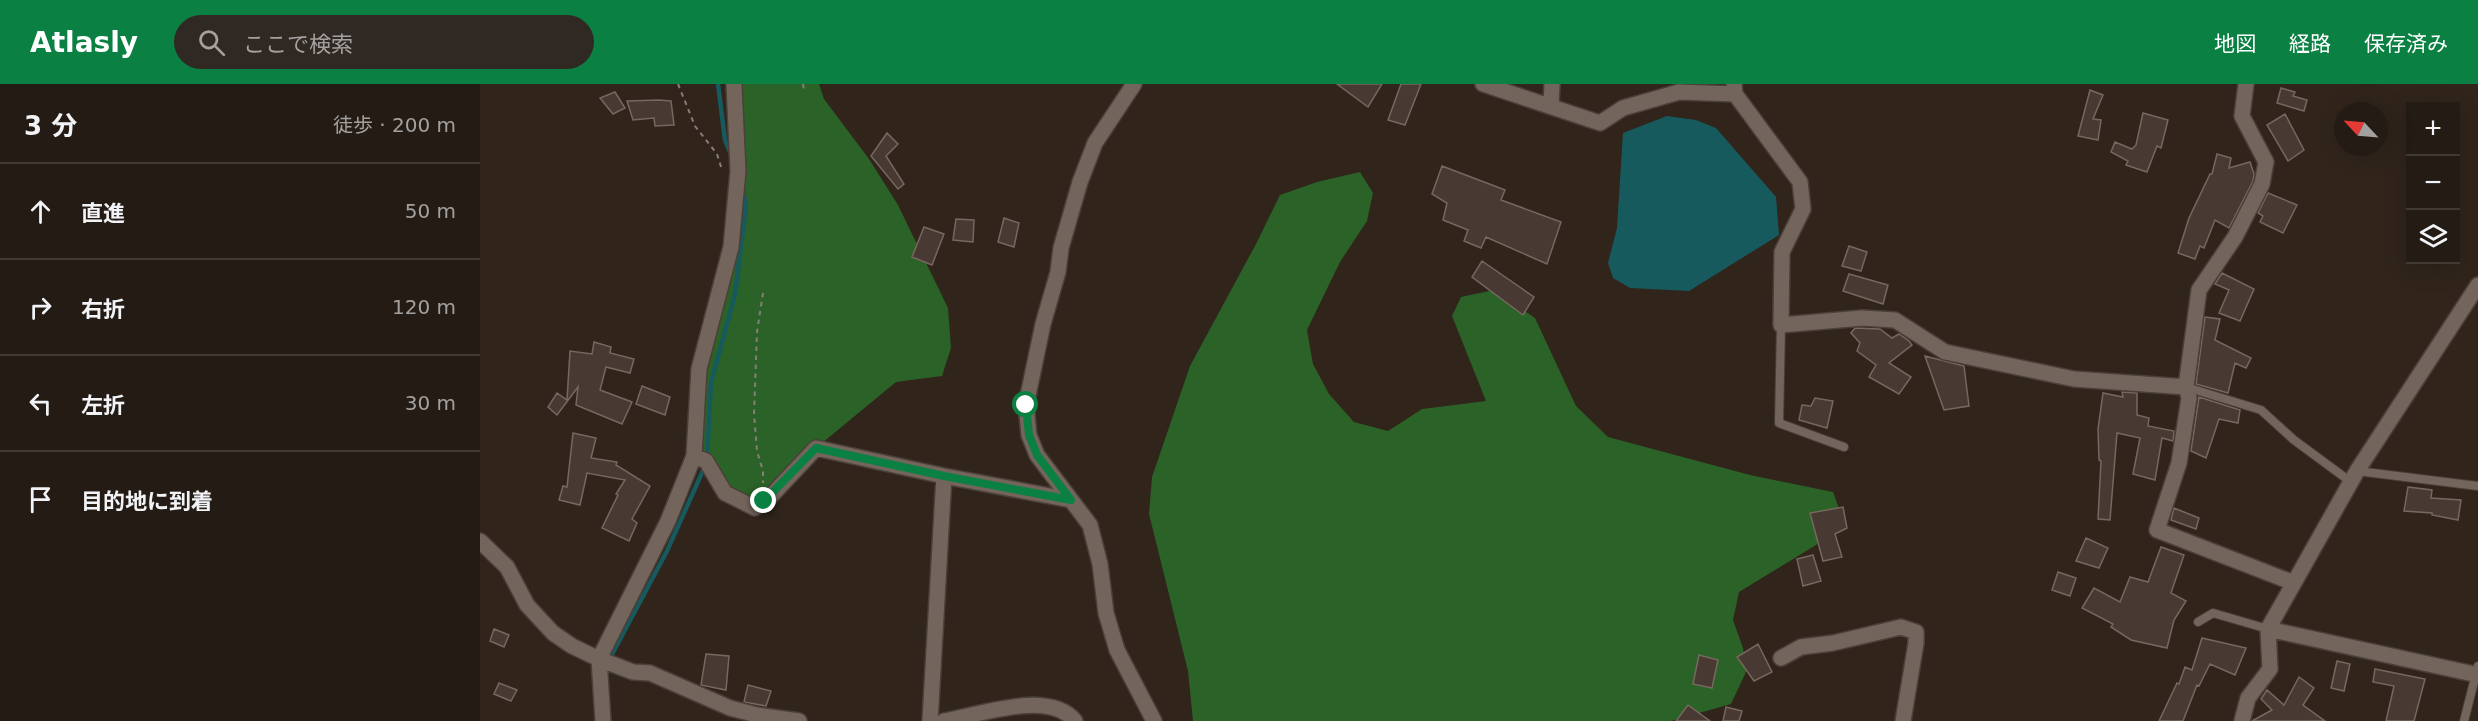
<!DOCTYPE html>
<html lang="ja">
<meta charset="utf-8">
<style>
:root{--surface:#241b14;--page:#302822;--text:#f1f3f6;--muted:#a3a1a0;--line:#413934;--accent:#0b8043}
body{margin:0;font-family:"DejaVu Sans","Noto Sans JP",sans-serif;background:var(--page);color:var(--text)}
.controls{position:absolute;right:18px;top:18px;display:grid;overflow:hidden;border-radius:0px;box-shadow:0 6px 24px #0002}
.controls button{width:54px;height:54px;display:grid;place-items:center;padding:0;border:0;border-bottom:2px solid var(--line);background:var(--surface);color:var(--text);font:30px sans-serif}
.compass{position:absolute;left:1854px;top:18px;width:54px;height:54px;border-radius:50%;background:var(--surface);box-shadow:0 6px 24px #0002;rotate:296deg}
.stop{position:absolute;width:18px;height:18px;margin:-14px;border:4px solid #0b8043;border-radius:50%;background:#fff}
.stop.end{background:#0b8043;border-color:#fff;box-shadow:0 2px 6px #0008}
.list{margin:0;padding:0;list-style:none}
h2{display:flex;justify-content:space-between;align-items:center;height:78px;margin:0;padding:0 24px;font-size:26px}
h2 small{font-size:20px;font-weight:400;color:var(--muted)}
.list li{display:grid;grid-template-columns:39px 1fr auto;gap:18px;align-items:center;box-sizing:border-box;height:96px;padding:0 24px;border-top:2px solid var(--line)}
.list b{display:block;font-size:22px;white-space:nowrap}
.list em{font-size:20px;font-style:normal;color:var(--muted)}
.icon{flex:none;width:33px;height:33px;fill:none;stroke:currentColor;stroke-width:2;stroke-linecap:round;stroke-linejoin:round}
.map{position:relative;flex:none;width:1998px;height:637px;overflow:hidden}
header{display:flex;align-items:center;gap:36px;box-sizing:border-box;height:84px;padding:0 30px;background:var(--accent);color:#fff}
header strong{font-size:28px}
nav{display:flex;gap:33px;margin-inline-start:auto;font-size:21px}
.search{width:420px;height:54px;background:var(--page);display:flex;align-items:center;gap:15px;box-sizing:border-box;padding:0 21px;border-radius:33px;color:var(--muted);font-size:22px}
main{display:flex}
aside{flex:1;background:var(--surface)}
.map>svg:first-child{display:block}
.forest{fill:#2b6227}
.water{fill:#175a5e}
.lines{fill:none;stroke-linecap:round;stroke-linejoin:round}
.stream{stroke:#175a5e;stroke-width:4.5}
.building{fill:#483a32;stroke:#77685f;stroke-width:1.5}
.service-casing{stroke:#4a4039;stroke-width:10}
.minor-casing{stroke:#4a4039;stroke-width:18}
.path{stroke:#887e77;stroke-width:2;stroke-dasharray:4.5 4.5;stroke-linecap:butt}
.service{stroke:#74655c;stroke-width:8}
.minor{stroke:#74655c;stroke-width:15}
.route{stroke:#0b8043;stroke-width:8}
</style>
<header>
<strong>Atlasly</strong>
<div class="search"><svg class="icon" aria-label="search" viewBox="0 0 24 24"><circle cx="10" cy="10" r="6"/><path d="M15 15l6 6"/></svg>ここで検索</div>
<nav><a>地図</a><a>経路</a><a>保存済み</a></nav>
</header>
<main>
<aside>
<h2>3 分<small>徒歩 · 200 m</small></h2>
<ul class="list">
<li><svg class="icon" aria-label="ahead" viewBox="0 0 24 24"><path d="M12 20V5M6 11l6-6 6 6"/></svg><div><b>直進</b></div><em>50 m</em></li>
<li><svg class="icon" aria-label="right" viewBox="0 0 24 24"><path d="M7 20v-9h11M14 6l5 5-5 5"/></svg><div><b>右折</b></div><em>120 m</em></li>
<li><svg class="icon" aria-label="left" viewBox="0 0 24 24"><path d="M17 20v-9H6M10 6l-5 5 5 5"/></svg><div><b>左折</b></div><em>30 m</em></li>
<li><svg class="icon" aria-label="arrive" viewBox="0 0 24 24"><path d="M6 21V4h12l-3 4 3 4H6"/></svg><div><b>目的地に到着</b></div></li>
</ul>
</aside>
<div class="map">
<svg width="1998" height="637" viewBox="0 0 1998 637">
<rect width="100%" height="100%" fill="#30241b"/>
<!-- forest -->
<path class="forest" d="M254 0H339L344 15 389 75 418 121 468 224 471 264 462 292 416 298 336 364 277 422 245 409 214 372 219 285 251 163Z
M880 88 893 109 887 137 860 178 827 246 833 280 849 310 874 338 908 347 942 325 1006 317 972 232 981 213 1014 206 1055 234 1096 322 1128 353 1270 391 1353 408 1363 436 1336 461 1259 508 1253 536 1263 564 1266 588 1251 620 1191 637H713L708 587 669 430 672 393 710 282 776 160 800 111 837 98Z"/>
<!-- water -->
<path class="water" d="M1187 32 1216 36 1236 44 1296 113 1299 151 1209 207 1150 204 1133 194 1128 179 1137 144 1143 49Z"/>
<g class="lines">
<!-- stream -->
<path class="stream" d="M238 0 245 56 251 71
M227 374 231 299 255 210 266 122 262 99
M129 576 187 467 225 382"/>
</g>
<!-- building -->
<path class="building" d="M857 0H902L888 23Z
M921 0H941L925 41 908 36Z
M1801 4 1815 8 1813 12 1827 16 1824 27 1797 19Z
M1610 6 1623 11 1613 35 1621 36 1618 56 1598 52Z
M135 8 145 24 133 30 120 14Z
M179 16 191 17 194 41 175 42 174 34 153 36 147 17Z
M1663 29 1688 36 1681 64 1677 62 1667 88 1646 81 1648 77 1631 68 1635 58 1652 65 1656 61Z
M1805 30 1824 66 1808 77 1787 41Z
M407 49 418 60 406 72 424 100 418 105 391 72Z
M1737 70 1751 74 1749 84 1770 78 1774 90 1773 97 1749 144 1735 136 1724 164 1720 162 1715 175 1698 169 1709 134 1730 90H1732Z
M962 82 1025 106 1021 116 1081 138 1067 180 1006 153 1001 164 984 157 988 146 963 136 967 119 952 110Z
M1788 109 1817 121 1803 149 1780 138 1783 132 1778 129Z
M524 134 539 139 534 163 518 158Z
M476 135 494 136 493 158 473 156Z
M444 143 464 150 452 181 432 173Z
M1369 162 1387 168 1381 187 1362 182Z
M1002 177 1054 213 1043 231 992 193Z
M1742 189 1774 205 1760 237 1739 229 1749 206 1735 200Z
M1369 190 1408 201 1403 220 1363 207Z
M1725 233 1740 235 1735 256 1771 274 1766 284 1755 279 1748 309 1716 300Z
M1375 244 1400 245 1412 254 1419 250 1429 257 1432 261 1409 279 1431 293 1419 310 1389 293 1396 281 1377 267 1380 259 1371 249Z
M114 258 131 263 130 269 154 275 150 289 126 283 120 306 152 318 142 340 96 321 98 303 77 331 68 323 77 309 87 316 90 267 112 270Z
M1445 272 1484 282 1489 322 1464 326Z
M162 302 190 313 185 331 156 320Z
M1642 308 1657 309V331L1669 334 1668 342 1694 347 1693 357 1682 354 1675 396 1653 390 1660 354 1637 349 1630 436 1618 435 1621 377 1619 376 1618 345 1623 309 1643 313Z
M1719 313 1760 326 1758 339 1739 335 1726 374 1711 367Z
M1335 314 1353 317 1347 344 1319 336 1322 321 1331 322Z
M93 349 116 354 111 374 137 378 136 381 170 402 152 435 157 439 149 457 122 444 138 411 136 410 145 396 107 389 100 421 79 416 83 402 87 403Z
M1928 403 1952 406 1951 414 1981 416 1978 436 1952 431V429L1924 427Z
M1363 423 1367 444 1355 450 1362 473 1343 477 1330 429Z
M1694 424 1719 434 1716 445 1691 436Z
M1606 454 1628 464 1619 484 1596 477Z
M1681 463 1704 471 1691 509 1706 517 1694 536 1687 564 1651 556 1631 543 1633 540 1602 524 1614 504 1640 518 1650 493 1668 498Z
M1333 471 1341 497 1323 502 1317 475Z
M1578 488 1596 494 1590 512 1572 506Z
M14 545 29 551 24 563 10 557Z
M1722 554 1766 564 1755 591 1730 580 1719 602 1717 601 1703 637H1679L1697 599 1699 600 1705 583 1712 586Z
M1278 560 1292 588 1274 597 1257 573Z
M226 570 249 572 246 606 221 601Z
M1219 571 1238 576 1232 604 1213 600Z
M1857 577 1870 580 1864 607 1851 604Z
M1895 585 1945 595 1934 637H1906L1914 602 1893 598Z
M1819 593 1834 604 1823 621 1845 637H1772L1792 626 1781 615 1787 606 1804 621Z
M19 599 37 606 31 617 14 610Z
M268 601 291 607 286 622 264 618Z
M1208 621 1230 637H1196Z
M1246 623 1262 627 1259 637H1243Z"/>
<g class="lines">
<!-- service casing -->
<g class="service-casing">
<path id="service" d="M1301 241 1299 339 1364 363
M1706 303 1781 326 1814 356 1871 398
M1877 387 1998 402
M1718 538 1733 529 1788 545
M1984 637 1998 582"/>
</g>
<!-- minor casing -->
<g class="minor-casing">
<path id="minor" d="M654 0 615 59 600 98 581 164 578 188 563 240 546 321 549 351 557 371 610 441 620 480 626 529 637 566 674 637
M1003 0 1120 39 1143 24 1199 8 1255 10
M1254 0 1255 10 1320 98 1323 125 1302 168 1301 241 1382 234 1415 236 1465 268 1594 295 1706 303
M1766 0 1762 32 1786 78 1782 100 1755 153 1719 206 1706 303 1709 314 1699 379 1677 446 1814 499
M1071 22 1072 0
M214 372 226 377 245 409 275 424 289 414 336 364 464 392 591 416
M0 457 27 483 47 521 73 549 92 562 119 575 153 588 170 589 250 624 277 631 319 637
M1788 545 1998 591
M1301 574 1321 563 1353 559 1421 543 1436 548V559L1423 637
M123 637 119 575 188 437 214 372 219 285 251 163 258 87 254 0
M450 637 464 392
M464 637C499 631 569 605 595 637
M1762 637 1768 614 1790 585 1788 545 1877 387 1998 201"/>
</g>
<!-- path -->
<path class="path" d="M198 0 215 42 237 70 242 86
M323 0 324 6
M283 209 277 248 274 330 277 367 283 387V399"/>
<!-- service -->
<use href="#service" class="service"/>
<!-- minor -->
<use href="#minor" class="minor"/>
</g>
<g class="lines">
<!-- route -->
<path class="route" d="M284 417 336 364 464 392 591 416 557 371 549 351 546 321"/>
</g>
</svg>
<div class="controls">
<button>+</button>
<button>−</button>
<button><svg class="icon" aria-label="layers" viewBox="0 0 24 24"><path d="M12 4l9 5-9 5-9-5zM3 14l9 5 9-5"/></svg></button>
</div>
<svg class="compass" viewBox="-18 -18 36 36"><path d="M0-13l5 13h-10z" fill="#e53935"/><path d="M0 13l5-13h-10z" fill="#a3a1a0"/></svg>
<div class="stop" style="left:546px;top:321px"></div>
<div class="stop end" style="left:284px;top:417px"></div>
</div>
</main>
